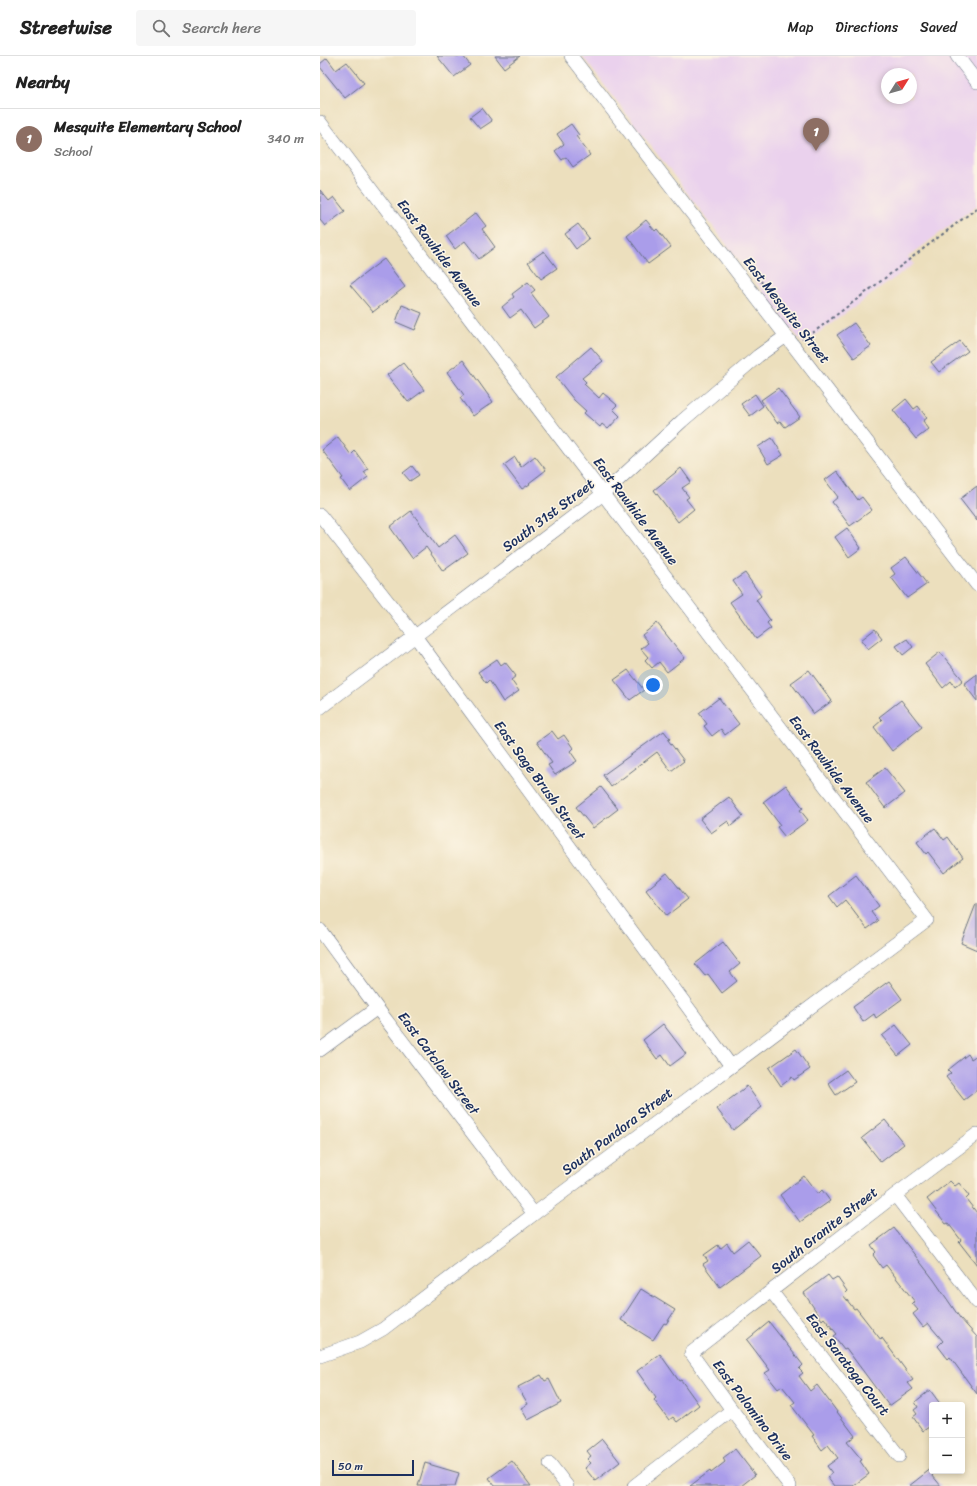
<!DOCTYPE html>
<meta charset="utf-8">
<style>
:root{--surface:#fff;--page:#f6f6f6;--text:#222;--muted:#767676;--line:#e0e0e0;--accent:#0f766e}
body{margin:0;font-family:Sriracha,sans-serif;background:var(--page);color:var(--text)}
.controls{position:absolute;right:12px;bottom:12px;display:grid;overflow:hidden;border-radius:4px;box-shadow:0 2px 6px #0003}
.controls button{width:36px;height:36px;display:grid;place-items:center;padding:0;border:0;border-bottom:1px solid var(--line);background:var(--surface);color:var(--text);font:20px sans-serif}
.compass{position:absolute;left:561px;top:12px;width:36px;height:36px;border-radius:50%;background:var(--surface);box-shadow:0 2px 6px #0003;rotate:53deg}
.scale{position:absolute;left:12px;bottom:10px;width:82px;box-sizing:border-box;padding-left:4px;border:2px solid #1b2f5e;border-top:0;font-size:11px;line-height:14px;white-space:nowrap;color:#1b2f5e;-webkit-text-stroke:3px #fcf5e5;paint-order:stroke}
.you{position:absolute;left:333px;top:629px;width:14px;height:14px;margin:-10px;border:3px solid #fff;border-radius:50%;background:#1a73e8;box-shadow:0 0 0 6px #1a73e833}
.badge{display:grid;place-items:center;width:26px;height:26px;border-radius:50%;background:var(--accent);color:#fff;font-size:13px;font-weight:700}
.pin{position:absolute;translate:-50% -33px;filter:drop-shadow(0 1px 2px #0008)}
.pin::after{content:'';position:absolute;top:21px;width:14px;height:12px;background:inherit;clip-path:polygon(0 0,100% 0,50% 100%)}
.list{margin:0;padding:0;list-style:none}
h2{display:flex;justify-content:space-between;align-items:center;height:52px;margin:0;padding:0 16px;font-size:17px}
h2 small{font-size:13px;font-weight:400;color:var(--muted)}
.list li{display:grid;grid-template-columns:26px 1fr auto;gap:12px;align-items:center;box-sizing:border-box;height:60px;padding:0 16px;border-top:1px solid var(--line)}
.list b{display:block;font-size:15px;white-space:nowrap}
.list p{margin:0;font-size:13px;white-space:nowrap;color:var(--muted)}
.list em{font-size:13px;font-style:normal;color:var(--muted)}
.icon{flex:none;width:22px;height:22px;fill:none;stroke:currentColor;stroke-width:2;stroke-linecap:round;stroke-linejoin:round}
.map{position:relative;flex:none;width:657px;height:1430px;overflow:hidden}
header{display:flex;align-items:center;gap:24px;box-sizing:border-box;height:56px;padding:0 20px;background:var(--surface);border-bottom:1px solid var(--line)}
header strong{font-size:19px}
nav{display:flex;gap:22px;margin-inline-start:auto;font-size:14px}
.search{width:280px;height:36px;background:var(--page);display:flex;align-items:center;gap:10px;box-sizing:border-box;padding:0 14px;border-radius:4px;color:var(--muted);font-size:15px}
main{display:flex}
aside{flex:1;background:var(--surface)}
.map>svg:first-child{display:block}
.built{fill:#ead1ed;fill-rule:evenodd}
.building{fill:#aa9dea}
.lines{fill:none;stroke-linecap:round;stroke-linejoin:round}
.minor-casing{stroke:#646d7f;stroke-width:14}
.path{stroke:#646d7f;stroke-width:2;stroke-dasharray:3 3;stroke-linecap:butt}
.minor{stroke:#fff;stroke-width:13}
.labels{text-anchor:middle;stroke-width:3;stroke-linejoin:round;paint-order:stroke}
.street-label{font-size:14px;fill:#1b2f5e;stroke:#fcf5e5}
</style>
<header>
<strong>Streetwise</strong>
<div class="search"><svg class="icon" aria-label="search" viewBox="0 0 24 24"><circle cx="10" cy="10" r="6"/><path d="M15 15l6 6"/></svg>Search here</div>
<nav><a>Map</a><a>Directions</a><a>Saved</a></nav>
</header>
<main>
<aside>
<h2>Nearby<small></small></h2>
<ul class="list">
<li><span class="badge" style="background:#8d6e63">1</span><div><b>Mesquite Elementary School</b><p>School</p></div><em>340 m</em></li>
</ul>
</aside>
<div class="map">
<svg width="657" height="1430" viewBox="0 0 657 1430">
<rect width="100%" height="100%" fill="#fcf5e5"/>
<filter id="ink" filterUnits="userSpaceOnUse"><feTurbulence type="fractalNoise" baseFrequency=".025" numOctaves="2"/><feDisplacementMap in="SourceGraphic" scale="8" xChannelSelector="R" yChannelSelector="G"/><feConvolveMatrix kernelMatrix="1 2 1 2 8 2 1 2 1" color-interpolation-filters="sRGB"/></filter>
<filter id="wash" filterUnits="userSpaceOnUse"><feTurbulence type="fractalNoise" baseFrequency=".012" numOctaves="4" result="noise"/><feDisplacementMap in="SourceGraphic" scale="16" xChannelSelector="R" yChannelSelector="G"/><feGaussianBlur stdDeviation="0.9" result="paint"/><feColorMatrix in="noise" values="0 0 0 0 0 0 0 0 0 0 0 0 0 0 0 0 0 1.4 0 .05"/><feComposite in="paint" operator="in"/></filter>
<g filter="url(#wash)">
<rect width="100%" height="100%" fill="#ecdfbd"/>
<!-- built -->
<path class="built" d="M262 0H657V149L588 201 594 208 483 288ZM567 18H591V42H567Z"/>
<g id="blocks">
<!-- building -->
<path class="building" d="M117 0H143L150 9 134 21Z
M175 0H200L184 12Z
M7 2 16 14 27 6 44 27 25 42 0 11V8Z
M162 52 172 65 160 73 150 61Z
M251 68 259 79 256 80 270 99 253 111 246 101 242 104 235 95 244 88 237 78Z
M0 134 9 145 14 141 25 155 5 170 0 164Z
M156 157 166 170 162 173 175 191 159 203 145 185 135 193 126 180Z
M326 164 335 175 337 173 351 191 328 208 307 180Z
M258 168 269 182 256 193 245 178Z
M224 195 237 212 221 223 208 206Z
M64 203 85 231 53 256 30 229Z
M208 226 215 234 211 237 229 261 214 272 201 254 190 262 182 251 194 241 192 238Z
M82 249 102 257 95 274 76 266Z
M534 267 551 290 534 302 517 279Z
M640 285 648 295 619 316 611 306Z
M271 291 283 305 262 322 266 326 264 328 279 342 283 337 297 349 293 353 300 360 288 373 282 368 280 371 264 357 266 355 254 344 236 321Z
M143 304 173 346 153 360 140 342 144 339 127 316Z
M83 307 104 334 88 346 67 319Z
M458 332 480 361 465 371 460 365 457 367 441 344Z
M435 338 443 350 430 360 421 348Z
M586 343 594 353 598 350 607 362 603 365 609 373 596 383 573 354Z
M18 381 31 399 35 395 48 413 44 416 48 421 30 435 21 423 23 422 2 394Z
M452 382 463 399 448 408 438 391Z
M215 400 226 414 209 427 210 428 202 433 184 409 195 401 201 411Z
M92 410 99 419 90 425 83 417Z
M361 412 371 426 362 432 369 441 366 443 374 453 358 466 334 434Z
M517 415 538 444 542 441 552 454 530 470 512 446 518 441 505 424Z
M657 430V465L640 443Z
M91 455 118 492 135 479 148 497 123 515 106 491 92 502 70 471Z
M527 472 541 492 529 501 515 481Z
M586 501 607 528 587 542 571 521 575 518 571 512Z
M425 517 441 540 436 544 450 564 447 567 451 572 436 583 410 546 422 538 413 525Z
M337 567 365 602 347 616 339 606 332 612 325 604 328 601 321 593 328 587 322 579Z
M555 573 562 582 548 593 541 584Z
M587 583 593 591 583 599 576 590Z
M620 596 643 624 635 631 631 625 623 632 605 608Z
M177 603 181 609 185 606 196 620 191 624 199 635 183 646 169 624 166 627 158 616Z
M308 614 324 634 310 644 294 624Z
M489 614 512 645 494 658 471 627Z
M657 618V645L644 628Z
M399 642 419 668 405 679 401 673 392 680 384 670 387 668 379 657Z
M581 644 602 671 572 695 554 671 562 664 559 661Z
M232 675 238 683 244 679 253 692 250 695 257 705 235 719 228 709 232 707 217 686Z
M344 675 350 683 348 684 364 705 351 715 337 696 291 731 283 719Z
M565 712 585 737 565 752 546 726Z
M466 729 483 752 480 754 488 764 465 781 457 771 460 769 443 746Z
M281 731 298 753 273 772 256 751Z
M409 741 423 760 411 770 408 765 391 777 380 763Z
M615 772 624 784 628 781 643 802 624 817 608 796 606 798 597 786Z
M347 817 368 843 346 860 326 834Z
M536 819 559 850 551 856 558 865 547 873 525 844 517 851 509 840Z
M656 848H657V894L641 887Z
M403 886 420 908 410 916 417 925 402 937 388 918 385 920 375 908Z
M569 925 582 943 556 962 554 958 543 966 533 951Z
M343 968 366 998 350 1010 342 999 337 1003 323 984Z
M576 969 592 989 578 1000 562 980Z
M476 993 490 1013 474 1024 472 1021 461 1030 449 1012Z
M648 998 651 1003 657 999V1034L644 1044 626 1021 631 1017 628 1014Z
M526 1014 535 1026 516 1039 508 1027Z
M427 1030 442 1051 413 1074 397 1053Z
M565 1064 584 1088 561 1106 542 1082Z
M484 1120 498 1138 502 1134 510 1145 480 1166 460 1139Z
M630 1125 635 1130 639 1127 649 1140 646 1143 657 1157V1209L639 1186 641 1184 628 1167 626 1168 607 1143Z
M574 1172 614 1224 640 1262 657 1281V1338L630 1301 628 1303 618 1290 623 1285 612 1272 608 1267 603 1271 593 1258 598 1254 592 1247 595 1246 566 1209 562 1212 553 1199 556 1196 551 1189Z
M428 1184 441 1200 400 1231 383 1208 388 1205 384 1199 398 1189 400 1193 407 1187 413 1196Z
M508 1219 512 1224 517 1221 527 1235 523 1239 534 1253 536 1252 561 1284 562 1282 593 1324 588 1327 593 1333 569 1350 526 1292 524 1293 514 1280 517 1278 504 1262 502 1264 484 1237Z
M321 1233 355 1254 346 1268 344 1267 333 1284 301 1264Z
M449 1266 483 1309 479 1313 483 1317 479 1320 490 1335 497 1329 535 1380 527 1386 542 1404 540 1405 549 1418 533 1430H514L507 1421 512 1417 507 1410 518 1402 508 1389 502 1394 492 1380 494 1379 471 1349 475 1346 462 1330 458 1333 445 1317 450 1314 427 1284Z
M340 1298 359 1325 361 1324 379 1349 357 1366 353 1361 349 1364 334 1344 336 1342 317 1315Z
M221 1319 225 1325 229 1323 241 1347 208 1364 201 1352 208 1348 198 1331Z
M610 1334 621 1349H612V1369L603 1375 593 1361 597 1358 594 1354 598 1351 595 1346Z
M282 1383 300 1406 275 1425 265 1412 271 1407 267 1403 271 1400 267 1395Z
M415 1393 435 1419 421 1430H370L390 1415 391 1417 405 1406 403 1402Z
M192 1405 211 1430H175L169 1422Z
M105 1407 139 1417 135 1430H98Z
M612 1412V1419L621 1430H589Z"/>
</g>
</g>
<g filter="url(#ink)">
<use href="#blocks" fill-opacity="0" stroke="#646d7f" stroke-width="1"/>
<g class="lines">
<!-- minor casing -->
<g class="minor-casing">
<path id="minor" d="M251 0 657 529
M637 0 657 26
M0 66 607 864 214 1158 63 1273 40 1286 0 1300
M0 459 95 580 411 1010
M0 652 283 438 362 365 438 300 466 280
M0 874 57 952 214 1158
M0 994 57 952
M575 1139 657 1246
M451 1235 579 1400
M230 1408 247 1430
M314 1430 412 1354
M470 1430 412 1354 371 1297 575 1139 657 1078"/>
</g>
<!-- path -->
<path class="path" d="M441 225 444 231
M482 283 486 282 657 152"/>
<!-- minor -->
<use href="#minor" class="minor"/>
</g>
</g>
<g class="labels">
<!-- street labels -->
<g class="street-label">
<text transform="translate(120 197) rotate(53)" y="5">East Rawhide Avenue</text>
<text transform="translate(467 254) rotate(52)" y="5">East Mesquite Street</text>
<text transform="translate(316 455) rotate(53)" y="5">East Rawhide Avenue</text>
<text transform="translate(228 459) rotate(-37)" y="5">South 31st Street</text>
<text transform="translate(512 713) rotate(53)" y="5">East Rawhide Avenue</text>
<text transform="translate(220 724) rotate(54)" y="5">East Sage Brush Street</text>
<text transform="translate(119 1007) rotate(53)" y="5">East Catclaw Street</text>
<text transform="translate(297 1075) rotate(-37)" y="5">South Pandora Street</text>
<text transform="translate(504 1174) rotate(-38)" y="5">South Granite Street</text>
<text transform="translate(528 1308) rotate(52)" y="5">East Saratoga Court</text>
<text transform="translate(433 1354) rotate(53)" y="5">East Palomino Drive</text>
</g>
</g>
</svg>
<div class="controls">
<button>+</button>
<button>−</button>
</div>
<svg class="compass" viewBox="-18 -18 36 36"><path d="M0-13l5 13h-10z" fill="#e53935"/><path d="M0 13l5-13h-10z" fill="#767676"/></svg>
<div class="scale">50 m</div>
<div class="you"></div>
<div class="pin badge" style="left:496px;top:95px;background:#8d6e63">1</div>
</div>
</main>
